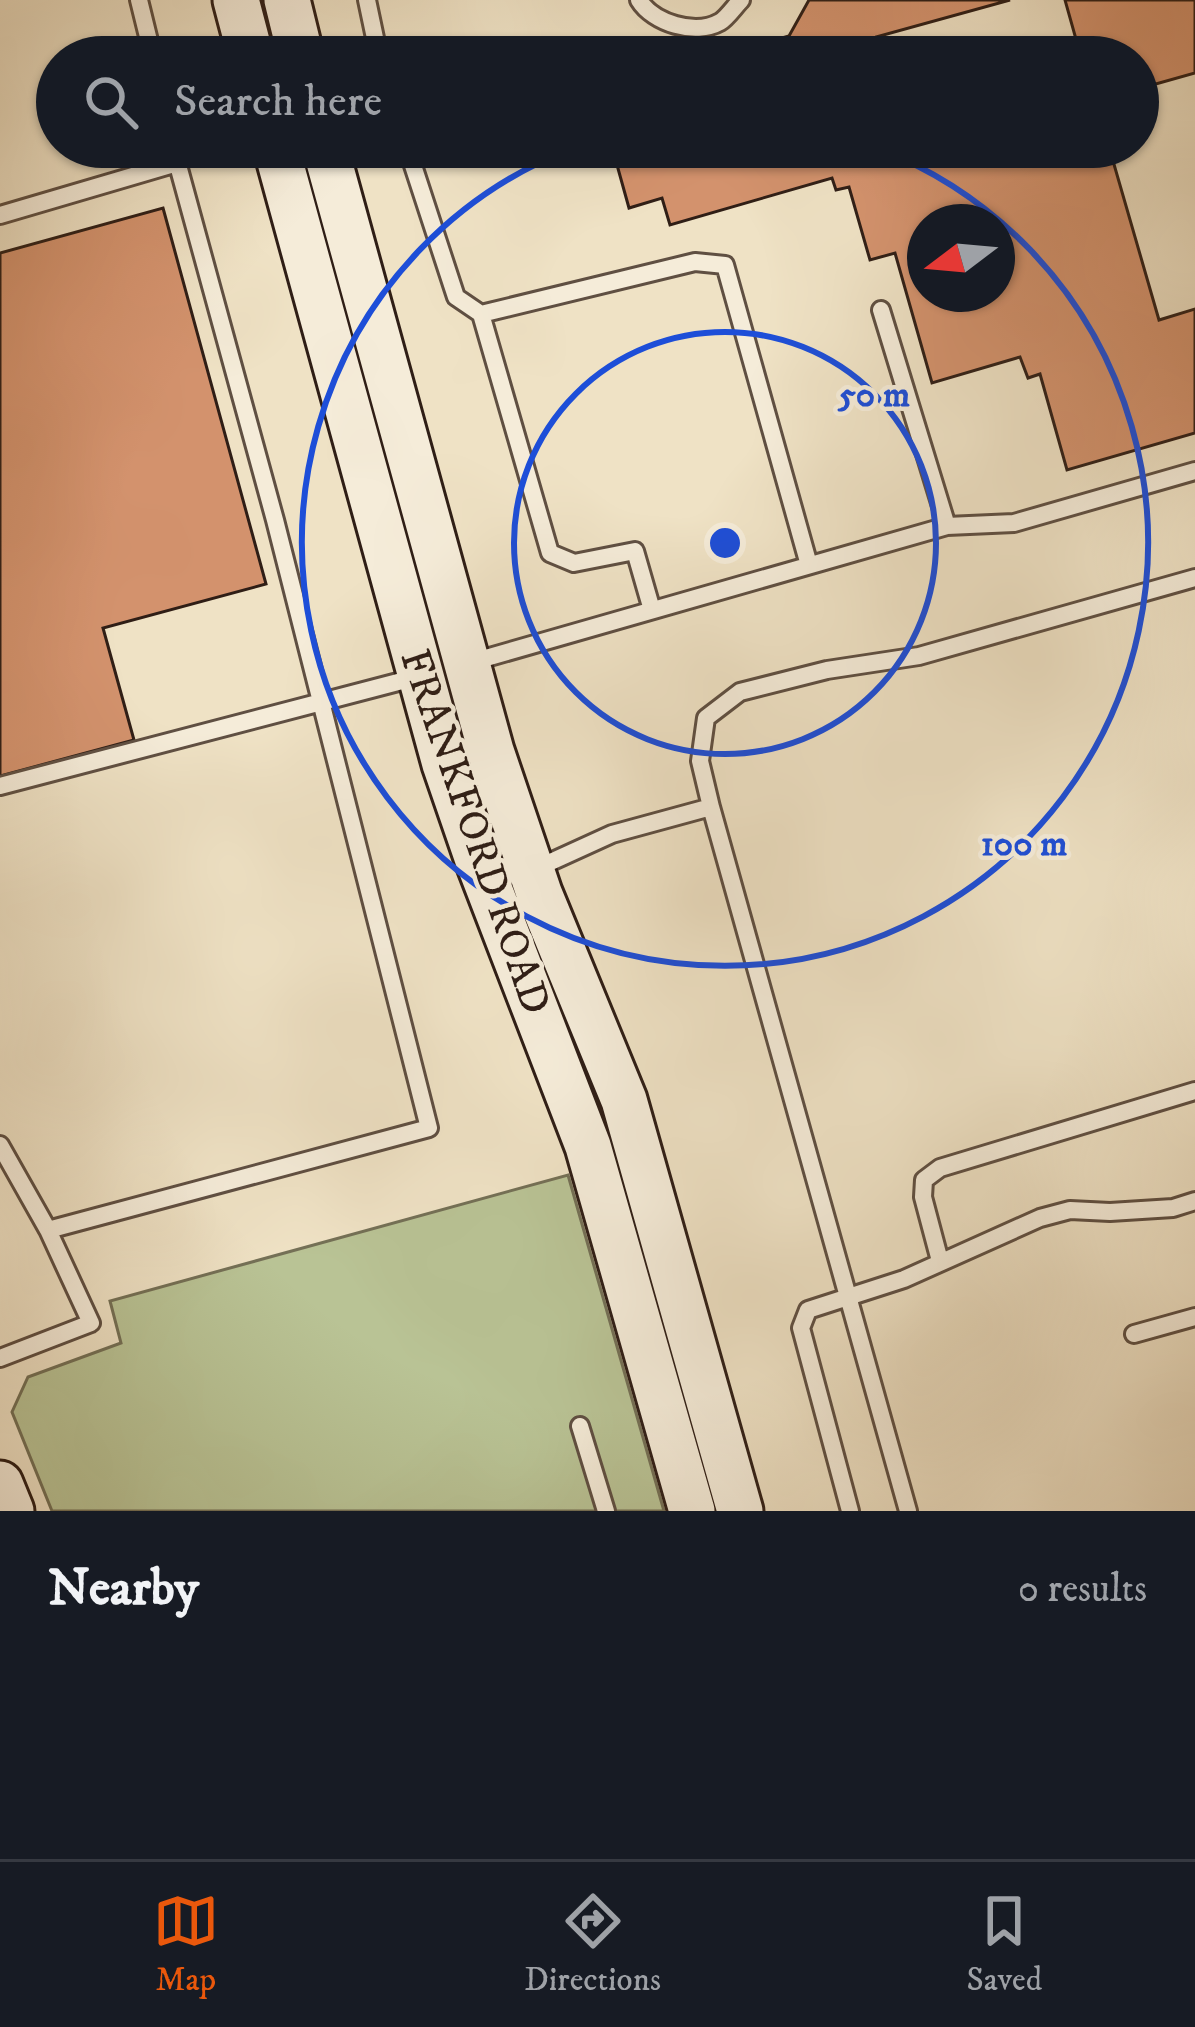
<!DOCTYPE html>
<style>
:root{--surface:#171b24;--page:#20242c;--text:#f1f3f6;--muted:#9ea1a6;--line:#363941;--accent:#ea580c}
body{margin:0;font-family:"IM FELL DW Pica",serif;background:var(--page);color:var(--text)}
.compass{position:absolute;left:907px;top:204px;width:108px;height:108px;border-radius:50%;background:var(--surface);box-shadow:0 3px 9px #0004;rotate:254deg}
.list{margin:0;padding:0;list-style:none}
h2{display:flex;justify-content:space-between;align-items:center;height:156px;margin:0;padding:0 48px;font-size:51px}
h2 small{font-size:39px;font-weight:400;color:var(--muted)}
.icon{flex:none;width:66px;height:66px;fill:none;stroke:currentColor;stroke-width:2;stroke-linecap:round;stroke-linejoin:round}
.map{position:relative;flex:none;width:1195px;height:1511px;overflow:hidden}
.search{position:absolute;background:var(--surface);box-shadow:0 3px 9px #0004;left:36px;right:36px;top:36px;height:132px;display:flex;align-items:center;gap:30px;box-sizing:border-box;padding:0 42px;border-radius:66px;color:var(--muted);font-size:45px}
.sheet{height:348px;background:var(--surface)}
nav{display:flex;justify-content:space-around;align-items:center;box-sizing:border-box;height:168px;border-top:3px solid var(--line);background:var(--surface);font-size:33px;color:var(--muted)}
nav a{display:grid;justify-items:center;gap:6px}
nav .on{color:var(--accent)}
.map>svg:first-child{display:block}
.green{fill:#b9c395;stroke:#747056;stroke-width:3}
.building{fill:#d3926d;stroke:#2f1e16;stroke-width:3;fill-rule:evenodd}
.lines{fill:none;stroke-linecap:round;stroke-linejoin:round}
.lane-casing{stroke:#5f4f42;stroke-width:22}
.secondary-casing{stroke:#2f1e16;stroke-width:51}
.lane{stroke:#f5ecd9;stroke-width:16}
.secondary{stroke:#f5ecd9;stroke-width:45}
.ring{fill:none;stroke:#1d4ed8;stroke-width:6}
.labels{text-anchor:middle;stroke-width:9;stroke-linejoin:round;paint-order:stroke}
.street-label{font-size:42px;fill:#2f1e16;stroke:#f5ecd9}
.centre{fill:#1d4ed8;stroke:#f5ecd9;stroke-width:6}
.ring-label{font-size:36px;text-anchor:middle;font-weight:bold;fill:#1d4ed8;stroke:#f5ecd9;stroke-width:9;stroke-linejoin:round;paint-order:stroke}
</style>
<div class="map">
<svg width="1195" height="1511" viewBox="0 0 1195 1511">
<rect width="100%" height="100%" fill="#efe2c5"/>
<filter id="stains"><feTurbulence type="fractalNoise" baseFrequency=".00167" numOctaves="4"/><feColorMatrix values="0 0 0 0 .2 0 0 0 0 .09 0 0 0 0 .02 0 0 0 .5 -.17"/></filter>
<radialGradient id="worn" r=".72"><stop offset=".6" stop-color="#630" stop-opacity="0"/><stop offset="1" stop-color="#630" stop-opacity=".3"/></radialGradient>
<!-- green -->
<path class="green" d="M568 1175 664 1511H52L12 1412 28 1377 121 1343 110 1301Z"/>
<!-- building -->
<path class="building" d="M809 0H1010L876 37 866 57H715L789 36Z
M1065 0H1195V73L1138 89V57H1081Z
M612 147H877L894 156 926 147H1109L1159 320 1195 309V433L1067 470 1040 374 1028 378 1020 357 932 383 895 253 870 260 849 187 836 190 832 178 670 225 662 198 629 208ZM925 222H997V294H925Z
M163 208 266 584 103 628 134 740 0 776V253Z"/>
<g class="lines">
<!-- lane casing -->
<g class="lane-casing">
<path id="lane" d="M139 0 153 57
M367 0 379 57
M639 0C653 23 695 36 720 22 727 18 735 6 741 0
M407 147 456 297 481 314 550 553 574 563 635 551 652 610
M0 215 177 163
M881 310 947 526
M481 314 695 262 725 265 809 565
M472 662 947 526 1014 523 1195 471
M0 786 421 676
M711 807 908 1511
M533 870 612 834 711 807 700 761 706 718 740 692 827 670 919 656 1195 578
M0 1145 48 1230 91 1323 0 1358
M48 1230 429 1128 275 520 173 147
M940 1261 923 1197 924 1180 940 1168 1195 1091
M1134 1334 1195 1317
M580 1426 606 1511
M850 1511 801 1328 808 1310 904 1279 1040 1218 1070 1210 1110 1212 1173 1208 1195 1201"/>
</g>
<!-- secondary casing -->
<g class="secondary-casing">
<path id="secondary" d="M236 0 251 57
M287 0 301 57
M276 147 445 764 478 860 588 1146 692 1511
M325 147 491 751 539 893 624 1100 740 1511
M0 1484 11 1511"/>
</g>
<!-- lane -->
<use href="#lane" class="lane"/>
<!-- secondary -->
<use href="#secondary" class="secondary"/>
</g>
<!-- distance rings -->
<g class="ring">
<circle cx="725" cy="543" r="211"/>
<path d="M877 148A423 423 0 1 1 573 148"/>
</g>
<g class="labels">
<!-- street labels -->
<g class="street-label">
<text transform="translate(477 831) rotate(71)" y="15">FRANKFORD ROAD</text>
</g>
</g>
<circle cx="725" cy="543" r="18" class="centre"/>
<g class="ring-label">
<text x="874" y="406">50 m</text>
<text x="1024" y="855">100 m</text>
</g>
<rect width="100%" height="100%" filter="url(#stains)"/>
<rect width="100%" height="100%" fill="url(#worn)"/>
</svg>
<svg class="compass" viewBox="-18 -18 36 36"><path d="M0-13l5 13h-10z" fill="#e53935"/><path d="M0 13l5-13h-10z" fill="#9ea1a6"/></svg>
<div class="search"><svg class="icon" aria-label="search" viewBox="0 0 24 24"><circle cx="10" cy="10" r="6"/><path d="M15 15l6 6"/></svg>Search here</div>
</div>
<section class="sheet">
<h2>Nearby<small>0 results</small></h2>
<ul class="list">
</ul>
</section>
<nav>
<a class="on"><svg class="icon" aria-label="map" viewBox="0 0 24 24"><path d="M3 6l6-2 6 2 6-2v14l-6 2-6-2-6 2zM9 4v14M15 6v14"/></svg>Map</a>
<a><svg class="icon" aria-label="directions" viewBox="0 0 24 24"><path d="M12 3l9 9-9 9-9-9zM9 14v-3h6M13 9l2 2-2 2"/></svg>Directions</a>
<a><svg class="icon" aria-label="saved" viewBox="0 0 24 24"><path d="M7 4h10v16l-5-4-5 4z"/></svg>Saved</a>
</nav>
